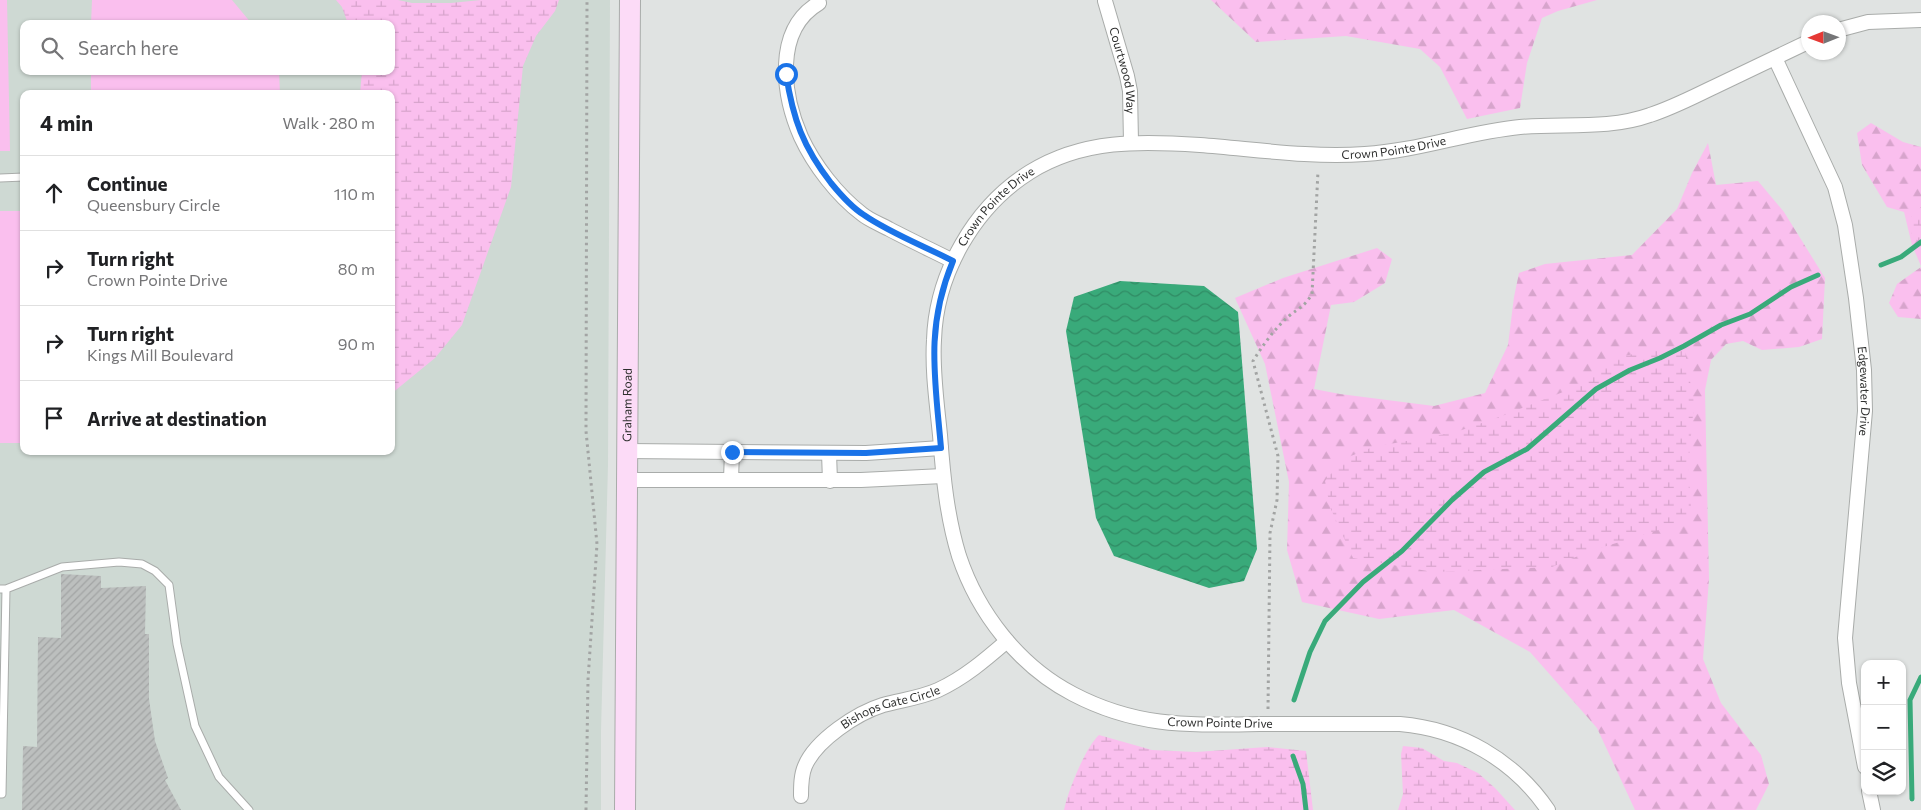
<!DOCTYPE html>
<meta charset="utf-8">
<style>
:root{--surface:#fff;--page:#f6f6f6;--text:#202124;--muted:#757577;--line:#e0e0e0}
body{margin:0;font-family:Commissioner,sans-serif;background:var(--page);color:var(--text)}
.controls{position:absolute;right:15px;bottom:15px;display:grid;overflow:hidden;border-radius:10px;box-shadow:0 1px 4px #0004}
.controls button{width:45px;height:45px;display:grid;place-items:center;padding:0;border:0;border-bottom:1px solid var(--line);background:var(--surface);color:var(--text);font:25px sans-serif}
.compass{position:absolute;left:1801px;top:15px;width:45px;height:45px;border-radius:50%;background:var(--surface);box-shadow:0 1px 4px #0004;rotate:269deg}
.stop{position:absolute;width:15px;height:15px;margin:-11px;border:4px solid #1a73e8;border-radius:50%;background:#fff}
.stop.end{background:#1a73e8;border-color:#fff;box-shadow:0 1px 5px #0008}
.list{margin:0;padding:0;list-style:none}
h2{display:flex;justify-content:space-between;align-items:center;height:65px;margin:0;padding:0 20px;font-size:21px}
h2 small{font-size:16px;font-weight:400;color:var(--muted)}
.list li{display:grid;grid-template-columns:32px 1fr auto;gap:15px;align-items:center;box-sizing:border-box;height:75px;padding:0 20px;border-top:1px solid var(--line)}
.list b{display:block;font-size:19px;white-space:nowrap}
.list p{margin:0;font-size:16px;white-space:nowrap;color:var(--muted)}
.list em{font-size:16px;font-style:normal;color:var(--muted)}
.icon{flex:none;width:28px;height:28px;fill:none;stroke:currentColor;stroke-width:2;stroke-linecap:round;stroke-linejoin:round}
.map{position:relative;flex:none;width:1921px;height:810px;overflow:hidden}
.search{position:absolute;background:var(--surface);box-shadow:0 1px 4px #0004;left:20px;top:20px;width:375px;height:55px;display:flex;align-items:center;gap:12px;box-sizing:border-box;padding:0 18px;border-radius:10px;color:var(--muted);font-size:19px}
.panel{position:absolute;background:var(--surface);box-shadow:0 1px 4px #0004;left:20px;top:90px;width:375px;height:365px;border-radius:10px}
.map>svg:first-child{display:block}
.built{fill:#ced9d3;fill-rule:evenodd}
.forest{fill:url(#forest-firs)}
.wetland{fill:url(#wetland-marsh)}
.pitch{fill:#fabfee}
.water{fill:url(#water-waves)}
.lines{fill:none;stroke-linecap:round;stroke-linejoin:round}
.stream{stroke:#39aa7a;stroke-width:5}
.building{fill:url(#building-hatch)}
.service-casing{stroke:#a9acaa;stroke-width:9}
.minor-casing{stroke:#a9acaa;stroke-width:16}
.secondary-casing{stroke:#a9acaa;stroke-width:22}
.path{stroke:#a2a4a3;stroke-width:3;stroke-dasharray:2.5 4;stroke-linecap:butt}
.service{stroke:#fff;stroke-width:7}
.minor{stroke:#fff;stroke-width:14}
.secondary{stroke:#fcdbf7;stroke-width:20}
.route{stroke:#1a73e8;stroke-width:6}
.labels{text-anchor:middle;stroke-width:4.5;stroke-linejoin:round;paint-order:stroke}
.street-label{font-size:12px;fill:#2e2f2e;stroke:#fff}
</style>
<div class="map">
<svg width="1921" height="810" viewBox="0 0 1921 810">
<defs>
<pattern id="forest-firs" width="22" height="20" patternUnits="userSpaceOnUse" patternTransform="scale(1.25)"><rect width="22" height="20" fill="#fabfee"/><path d="M5 1l3.5 6h-7zM16 11l3.5 6h-7z" fill="#d7a4cc"/></pattern>
<pattern id="wetland-marsh" width="20" height="14" patternUnits="userSpaceOnUse" patternTransform="scale(1.25)"><rect width="20" height="14" fill="#fabfee"/><path d="M1 5h8M5 5V1M11 12h8M15 12V8" fill="none" stroke="#d7a4cc"/></pattern>
<pattern id="water-waves" width="16" height="10" patternUnits="userSpaceOnUse" patternTransform="scale(1.25)"><rect width="16" height="10" fill="#39aa7a"/><path d="M0 5q4-4 8 0t8 0" fill="none" stroke="#308b64"/></pattern>
<pattern id="building-hatch" width="6" height="6" patternUnits="userSpaceOnUse" patternTransform="scale(1.25)"><rect width="6" height="6" fill="#bcbfbe"/><path d="M-1 1l2-2M0 6l6-6M5 7l2-2" fill="none" stroke="#a2a4a4"/></pattern>
</defs>
<rect width="100%" height="100%" fill="#e0e3e2"/>
<!-- built -->
<path class="built" d="M0 0H610L608 465 601 731V810H0ZM24 24H391V71H24ZM24 94H391V451H24Z"/>
<!-- forest -->
<path class="forest" d="M1211 0H1597L1558 11 1542 18 1527 63 1520 108 1467 119 1440 67 1420 49 1346 36 1256 42Z
M1871 123 1903 142 1921 147V266L1912 245 1904 212 1887 207 1862 165 1857 133Z
M1708 143 1716 185 1758 181 1784 212 1825 278 1822 339 1799 347 1762 350 1743 341 1726 344 1711 360 1705 390 1709 579 1703 659 1721 703 1761 755 1769 784 1756 810H1635L1597 728 1530 652 1454 610 1379 619 1302 602 1287 550 1289 482 1265 364 1235 298 1283 278 1377 248 1392 259 1385 283 1354 302 1331 305 1314 389 1340 394 1434 406 1485 393 1508 345 1514 297 1519 273 1545 264 1632 255 1677 209 1692 173Z
M1921 267V319L1898 317 1889 303 1897 284Z"/>
<!-- wetland -->
<path class="wetland" d="M336 0H398L412 3H451L481 0H559L555 11 536 36 523 66 511 187 462 325 435 358 391 394V94H360L362 71H391V24H348L342 7Z
M1921 207V244L1911 233 1910 218Z
M1684 346 1694 404 1688 467 1692 520 1590 551 1552 567 1433 572 1353 558 1330 507 1325 481 1341 460 1373 447 1456 432 1502 416 1581 385 1616 357Z
M1099 735 1152 750 1196 752 1267 747 1306 751 1313 810H1064C1068 791 1085 748 1099 735Z
M1403 746 1422 748 1444 761 1457 763 1478 773 1495 788 1515 810H1398L1403 794 1401 754Z"/>
<!-- pitch -->
<path class="pitch" d="M0 0H7L10 151H0Z
M92 0H232L252 24H91Z
M91 71H279L280 94H91Z
M0 211H24V443H0Z"/>
<!-- water -->
<path class="water" d="M1120 281 1204 286 1238 312 1257 549 1244 581 1209 588 1114 556 1096 518 1066 331 1074 297Z"/>
<g class="lines">
<!-- stream -->
<path class="stream" d="M1881 265 1901 257 1921 242
M1294 700 1310 652 1325 621 1363 582 1402 551 1452 500 1484 472 1527 449 1596 389 1630 370 1660 358 1684 346 1721 325 1750 314 1791 287 1818 275
M1293 756 1303 784 1306 810
M1912 799 1910 700 1921 677"/>
</g>
<!-- building -->
<path class="building" d="M61 574 101 576V588L146 586 145 634H149V699L155 741 168 778 165 780 181 810H22L23 746 37 747 38 637 61 638Z"/>
<g class="lines">
<!-- service casing -->
<g class="service-casing">
<path id="service" d="M0 178 24 177
M0 589H6L2 794H0
M6 589 62 567 119 562 142 564 155 571 169 585 177 644 195 726 219 777 249 810"/>
</g>
<!-- minor casing -->
<g class="minor-casing">
<g id="minor">
<path id="s1" d="M1105 1 1127 76 1130 91 1131 142"/>
<path d="M819 3C773 30 783 96 801 137 814 165 837 195 862 214 869 220 880 224 889 229 910 240 931 250 953 261"/>
<path d="M1838 30 1868 22 1921 20"/>
<path id="s2" d="M1775 58 1835 187 1845 225 1856 298 1864 370 1865 411 1845 638 1849 683 1865 767"/>
<path d="M626 451 866 453 941 448"/>
<path d="M829 453 830 481"/>
<path d="M731 479 732 452"/>
<path d="M626 480H861L943 476"/>
<path d="M1869 791 1873 810"/>
<path id="s3" d="M801 796C801 786 801 775 805 766 816 740 857 713 883 705 901 700 920 698 938 690 964 678 985 660 1007 641"/>
<path id="s4" d="M1548 810C1514 760 1460 729 1400 724 1353 724 1307 724 1260 724 1190 725 1138 728 1073 694 1019 666 978 613 959 556 947 517 943 476 940 435 937 404 932 371 934 340 936 274 974 207 1030 172 1083 139 1141 141 1200 145 1254 149 1310 158 1365 154 1418 151 1468 132 1520 127 1563 123 1608 130 1650 115 1672 108 1693 97 1714 87 1745 72 1777 57 1808 42"/>
</g>
</g>
<!-- secondary casing -->
<g class="secondary-casing">
<g id="secondary">
<path id="s5" d="M625 810 630 0"/>
</g>
</g>
<!-- path -->
<path class="path" d="M1268 709 1270 533 1277 500 1278 456 1253 361C1263 345 1275 328 1289 316 1299 308 1305 306 1312 294L1318 171
M586 810 588 680 597 544 586 431 587 0"/>
<!-- service -->
<use href="#service" class="service"/>
<!-- minor -->
<use href="#minor" class="minor"/>
<!-- secondary -->
<use href="#secondary" class="secondary"/>
</g>
<g class="lines">
<!-- route -->
<path class="route" d="M732 452 866 453 941 448C935 378 925 328 953 261 924 246 890 233 864 215 851 207 840 194 831 183 803 147 793 119 786 74"/>
</g>
<g class="labels">
<!-- street labels -->
<g class="street-label">
<text dy="4" stroke="none"><textPath href="#s1" startOffset="72">Courtwood Way</textPath></text>
<text dy="4" stroke="none"><textPath href="#s4" startOffset="1481">Crown Pointe Drive</textPath></text>
<text dy="4" stroke="none"><textPath href="#s4" startOffset="1062">Crown Pointe Drive</textPath></text>
<text dy="4" stroke="none"><textPath href="#s2" startOffset="349">Edgewater Drive</textPath></text>
<text dy="4" stroke="none"><textPath href="#s5" startOffset="405">Graham Road</textPath></text>
<text dy="4" stroke="none"><textPath href="#s3" startOffset="138">Bishops Gate Circle</textPath></text>
<text transform="translate(1220 723) rotate(1)" y="4">Crown Pointe Drive</text>
</g>
</g>
</svg>
<div class="controls">
<button>+</button>
<button>−</button>
<button><svg class="icon" aria-label="layers" viewBox="0 0 24 24"><path d="M12 4l9 5-9 5-9-5zM3 14l9 5 9-5"/></svg></button>
</div>
<svg class="compass" viewBox="-18 -18 36 36"><path d="M0-13l5 13h-10z" fill="#e53935"/><path d="M0 13l5-13h-10z" fill="#757577"/></svg>
<div class="stop" style="left:786px;top:74px"></div>
<div class="stop end" style="left:732px;top:452px"></div>
<div class="search"><svg class="icon" aria-label="search" viewBox="0 0 24 24"><circle cx="10" cy="10" r="6"/><path d="M15 15l6 6"/></svg>Search here</div>
<section class="panel">
<h2>4 min<small>Walk · 280 m</small></h2>
<ul class="list">
<li><svg class="icon" aria-label="ahead" viewBox="0 0 24 24"><path d="M12 20V5M6 11l6-6 6 6"/></svg><div><b>Continue</b><p>Queensbury Circle</p></div><em>110 m</em></li>
<li><svg class="icon" aria-label="right" viewBox="0 0 24 24"><path d="M7 20v-9h11M14 6l5 5-5 5"/></svg><div><b>Turn right</b><p>Crown Pointe Drive</p></div><em>80 m</em></li>
<li><svg class="icon" aria-label="right" viewBox="0 0 24 24"><path d="M7 20v-9h11M14 6l5 5-5 5"/></svg><div><b>Turn right</b><p>Kings Mill Boulevard</p></div><em>90 m</em></li>
<li><svg class="icon" aria-label="arrive" viewBox="0 0 24 24"><path d="M6 21V4h12l-3 4 3 4H6"/></svg><div><b>Arrive at destination</b></div></li>
</ul>
</section>
</div>
